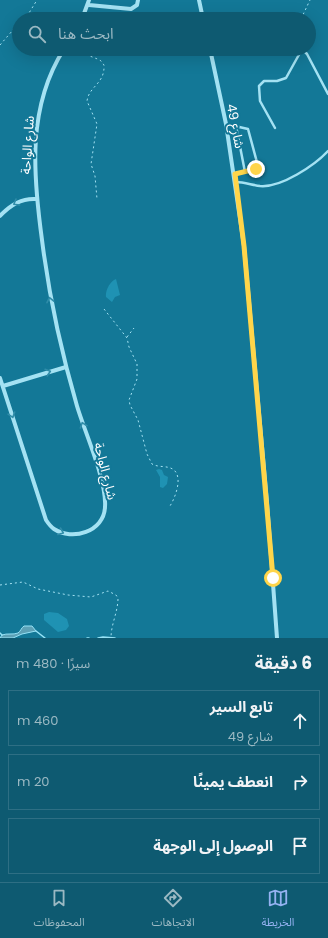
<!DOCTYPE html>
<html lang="ar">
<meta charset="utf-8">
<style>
:root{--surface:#0e5a71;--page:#176076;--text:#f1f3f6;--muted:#9bb9c3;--line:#2e6f84;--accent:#95b2f1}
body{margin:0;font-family:Poppins,"Noto Sans Arabic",sans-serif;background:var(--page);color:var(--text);direction:rtl}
.stop{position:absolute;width:12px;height:12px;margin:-9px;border:3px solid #ffd54a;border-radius:50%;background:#fff}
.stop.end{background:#ffd54a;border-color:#fff;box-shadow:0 1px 4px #0008}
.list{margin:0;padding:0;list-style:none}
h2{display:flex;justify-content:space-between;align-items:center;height:52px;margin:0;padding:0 16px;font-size:17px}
h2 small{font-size:13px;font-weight:400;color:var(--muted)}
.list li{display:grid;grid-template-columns:26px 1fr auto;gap:12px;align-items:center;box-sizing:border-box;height:56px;margin:0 8px 8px;padding:0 8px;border:1px solid var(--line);border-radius:0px}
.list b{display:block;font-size:15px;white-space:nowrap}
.list p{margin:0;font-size:13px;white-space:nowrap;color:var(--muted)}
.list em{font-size:13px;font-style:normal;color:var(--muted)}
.icon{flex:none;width:22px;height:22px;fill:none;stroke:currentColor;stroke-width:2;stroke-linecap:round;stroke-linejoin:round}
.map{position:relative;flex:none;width:328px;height:638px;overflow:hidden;direction:ltr}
.search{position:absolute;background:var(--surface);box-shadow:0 4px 16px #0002;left:12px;right:12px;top:12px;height:44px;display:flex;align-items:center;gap:10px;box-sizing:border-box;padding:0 14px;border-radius:22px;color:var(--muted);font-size:15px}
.sheet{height:244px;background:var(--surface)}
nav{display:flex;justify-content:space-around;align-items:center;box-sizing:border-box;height:56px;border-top:1px solid var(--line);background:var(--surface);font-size:11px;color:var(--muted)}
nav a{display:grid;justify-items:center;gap:2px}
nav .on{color:var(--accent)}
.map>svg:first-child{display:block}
.green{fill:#1f92b3}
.water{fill:#5da1b6;stroke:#96e2f6}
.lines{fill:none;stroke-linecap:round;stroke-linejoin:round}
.stream{stroke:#96e2f6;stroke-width:1.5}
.path{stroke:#a4e2f3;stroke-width:1;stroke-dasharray:2 3;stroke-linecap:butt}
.service{stroke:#a4e2f3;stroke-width:2.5}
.minor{stroke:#a4e2f3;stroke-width:4}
.oneway{stroke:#308da9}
.route{stroke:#ffd54a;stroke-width:5}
.labels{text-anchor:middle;stroke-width:4;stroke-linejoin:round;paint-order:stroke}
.street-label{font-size:13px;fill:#fff;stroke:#137897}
</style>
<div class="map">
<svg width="328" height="638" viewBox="0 0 328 638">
<rect width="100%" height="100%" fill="#137897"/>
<!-- green -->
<path class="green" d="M116 279 120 295 115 297 112 302 106 297C105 291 110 281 116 279Z
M159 469 162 470 164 475 168 477 167 484 163 488 160 487V477L156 470Z
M49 612 58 613 67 619 69 626 66 630 58 632 44 620V614Z"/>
<!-- water -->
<path class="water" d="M24 626H32L36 631 22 634 13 638H0L2 635C7 633 13 635 18 633 21 631 21 628 24 626Z"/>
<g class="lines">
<!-- stream -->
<path class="stream" d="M36 631 45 638
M0 633 2 635
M87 638H89
M98 638 103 637 115 638"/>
<!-- path -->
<path class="path" d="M22 19 29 13 37 0
M32 19C36 14 43 13 47 19
M301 19 310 0
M0 45 19 23
M72 49 100 60 104 65C105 84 89 86 87 101L97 124 91 164 95 176 97 199
M104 309 127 338 129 347 137 364V379L129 400 130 405 138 420 147 454 152 464C159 468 168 465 174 470 183 478 175 498 170 506
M127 337 134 328
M0 585 23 582 38 589 68 595 91 597 108 591 116 595 118 598C118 612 111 624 111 638"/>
<!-- service -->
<path class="service" d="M226 124 248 129 258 166 255 169 235 174
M236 126 245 172
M275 128 260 101 259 86 264 81H277L286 78 301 51H304L307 54 328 94
M236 182C244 182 252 185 260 186 281 188 315 165 328 151"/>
<!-- minor -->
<path class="minor" d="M199 0 203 19
M89 5 131 9 137 5 138 0
M82 19 89 0
M210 49 226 124 244 246 267 502 277 638
M0 216C10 205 21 198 36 199
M0 378 46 520C48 523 51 527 54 529 72 541 104 532 105 507 107 481 85 433 77 406 61 351 49 296 42 240 33 174 27 107 64 49
M3 386 66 367"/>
</g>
<!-- one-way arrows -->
<defs><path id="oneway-chevron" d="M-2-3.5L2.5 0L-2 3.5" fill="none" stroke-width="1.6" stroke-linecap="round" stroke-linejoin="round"/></defs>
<g class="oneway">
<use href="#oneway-chevron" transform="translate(16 203) rotate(150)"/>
<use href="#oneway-chevron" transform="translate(50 300) rotate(-102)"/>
<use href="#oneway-chevron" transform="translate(48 372) rotate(-17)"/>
<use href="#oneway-chevron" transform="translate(12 415) rotate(72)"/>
<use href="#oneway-chevron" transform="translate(83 425) rotate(-109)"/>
<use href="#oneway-chevron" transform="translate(61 532) rotate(22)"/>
</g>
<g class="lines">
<!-- route -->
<path class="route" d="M256 169 235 174 244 246 273 578"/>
</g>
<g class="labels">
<!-- street labels -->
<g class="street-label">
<text transform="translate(236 126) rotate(79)" y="5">شارع 49</text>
<text transform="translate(27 145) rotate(-86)" y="5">شارع الواحة</text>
<text transform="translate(106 471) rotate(76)" y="5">شارع الواحة</text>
</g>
</g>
</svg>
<div class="stop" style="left:273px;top:578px"></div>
<div class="stop end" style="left:256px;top:169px"></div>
<div class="search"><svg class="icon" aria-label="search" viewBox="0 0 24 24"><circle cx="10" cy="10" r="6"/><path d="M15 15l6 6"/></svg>ابحث هنا</div>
</div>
<section class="sheet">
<h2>6 دقيقة<small>سيرًا · 480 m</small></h2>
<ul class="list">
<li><svg class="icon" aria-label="ahead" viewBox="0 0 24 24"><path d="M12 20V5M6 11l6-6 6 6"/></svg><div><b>تابع السير</b><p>شارع 49</p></div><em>460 m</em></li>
<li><svg class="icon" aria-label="right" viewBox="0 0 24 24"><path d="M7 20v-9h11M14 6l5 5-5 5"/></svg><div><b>انعطف يمينًا</b></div><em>20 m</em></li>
<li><svg class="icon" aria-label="arrive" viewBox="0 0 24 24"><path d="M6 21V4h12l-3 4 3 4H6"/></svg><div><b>الوصول إلى الوجهة</b></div></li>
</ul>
</section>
<nav>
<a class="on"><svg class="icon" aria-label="map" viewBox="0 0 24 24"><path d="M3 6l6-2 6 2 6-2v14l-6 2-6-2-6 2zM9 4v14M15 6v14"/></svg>الخريطة</a>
<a><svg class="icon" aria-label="directions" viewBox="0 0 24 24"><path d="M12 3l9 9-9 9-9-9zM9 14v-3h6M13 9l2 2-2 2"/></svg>الاتجاهات</a>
<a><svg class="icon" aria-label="saved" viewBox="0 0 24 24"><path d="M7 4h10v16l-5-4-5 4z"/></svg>المحفوظات</a>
</nav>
